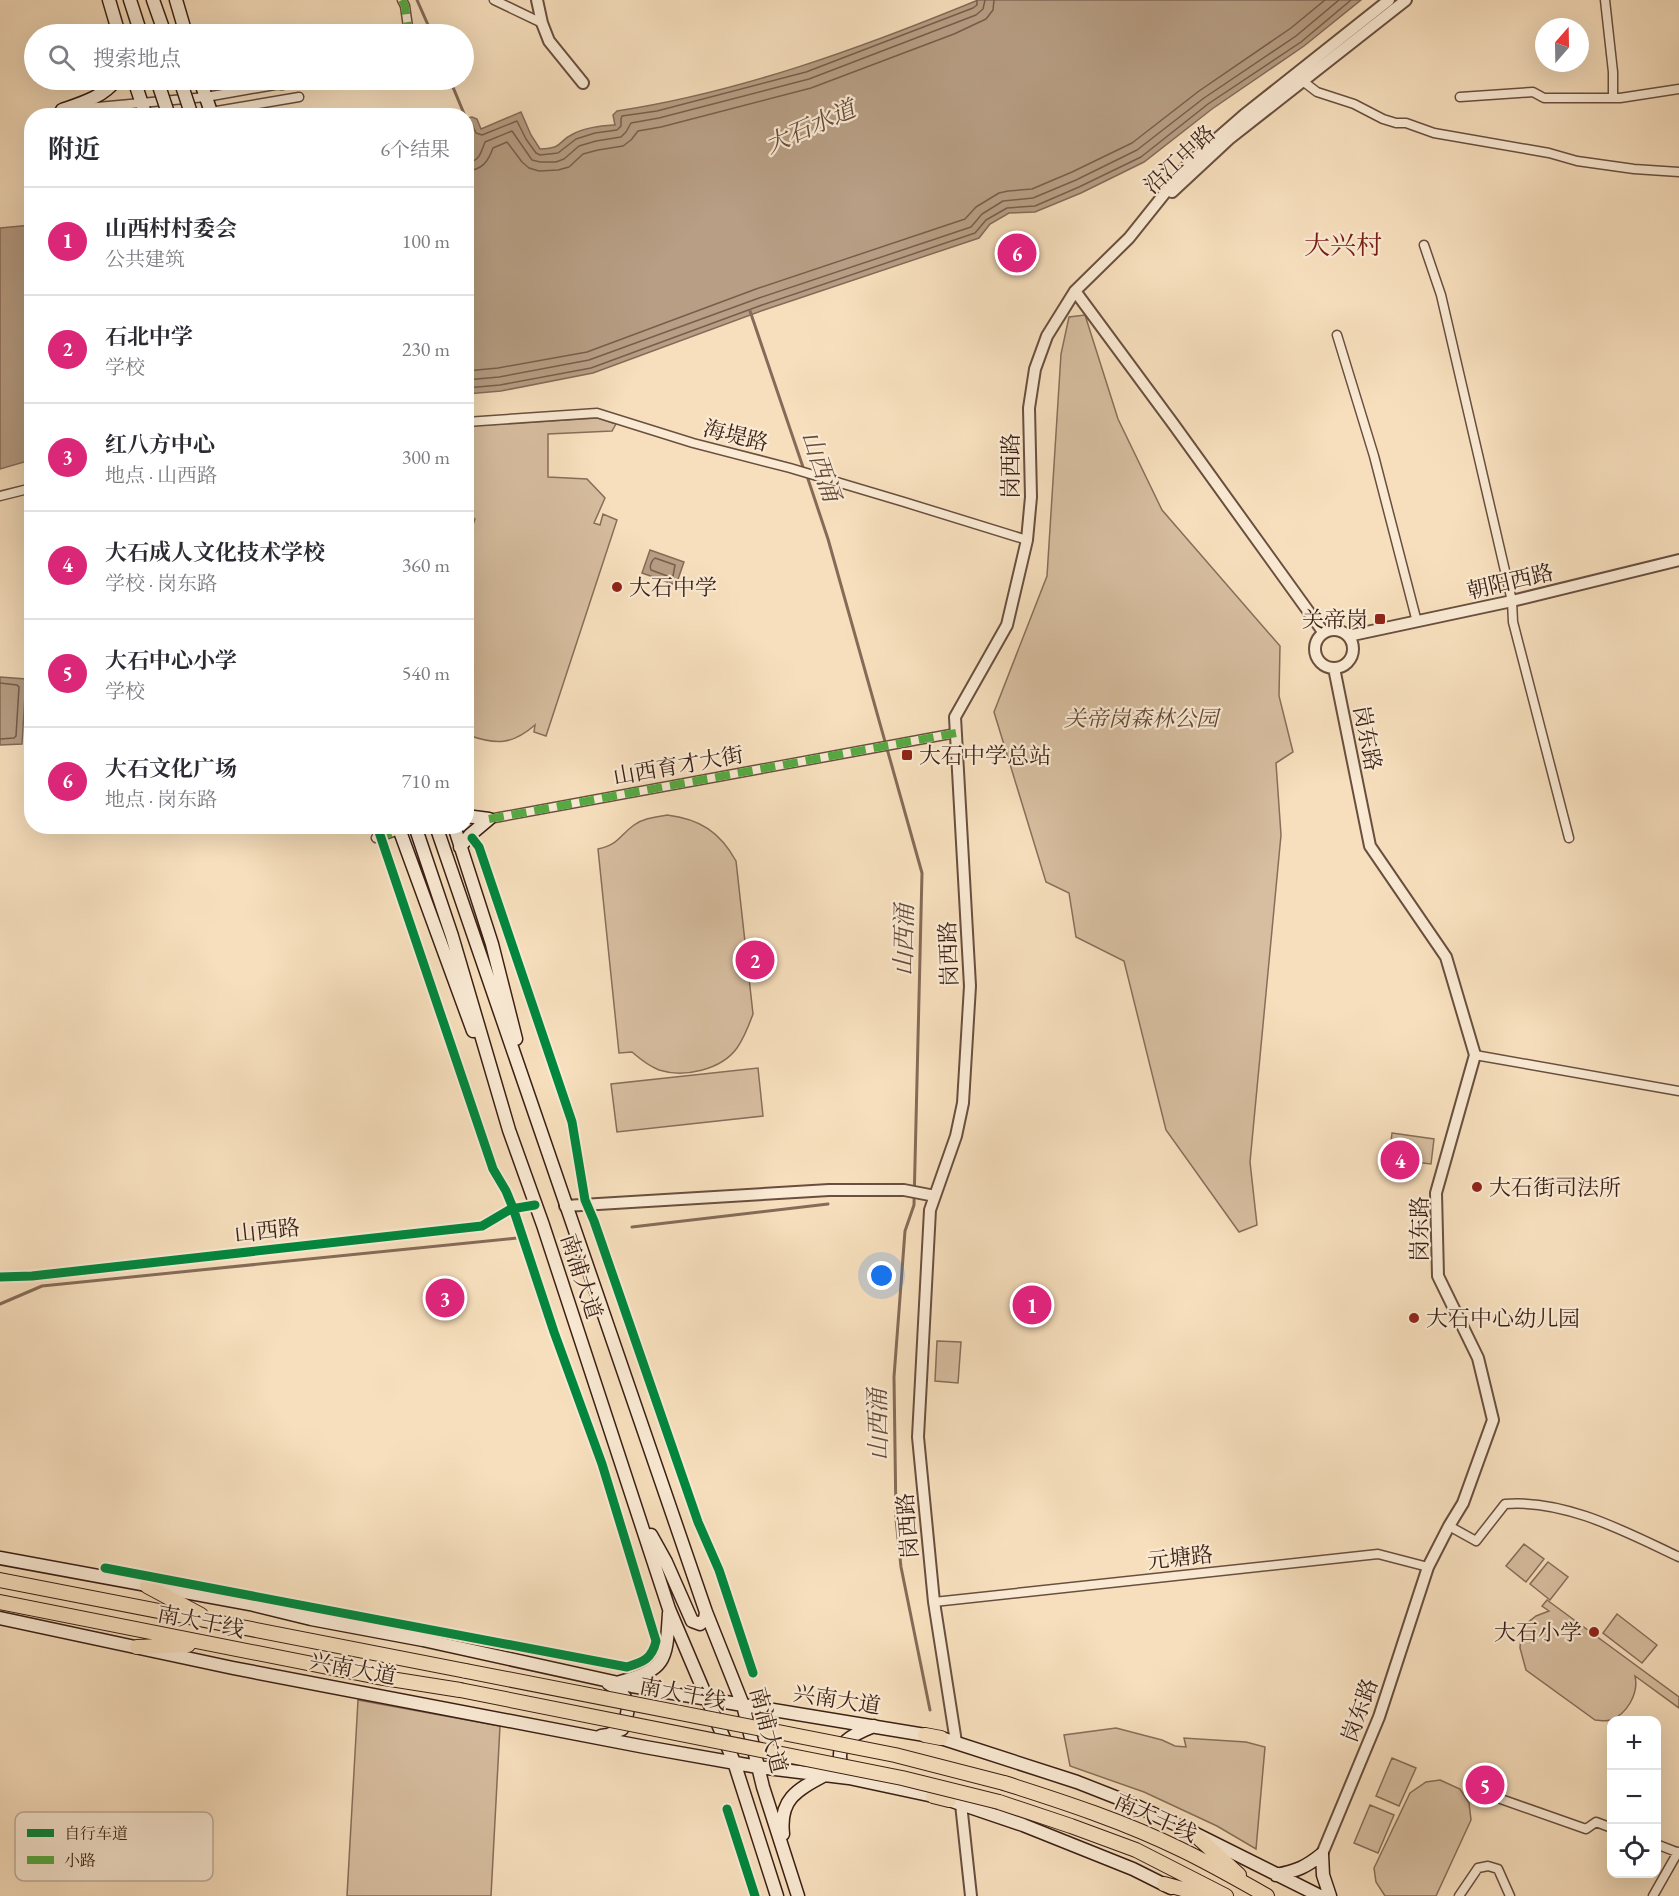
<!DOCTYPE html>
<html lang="zh">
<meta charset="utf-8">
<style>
:root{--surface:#fff;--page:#f2f2f3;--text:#2b2b33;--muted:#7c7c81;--line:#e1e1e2;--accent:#db2777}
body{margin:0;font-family:"EB Garamond","Noto Serif SC",serif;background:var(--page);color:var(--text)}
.controls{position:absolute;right:18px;bottom:18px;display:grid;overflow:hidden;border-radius:12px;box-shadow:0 6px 24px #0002}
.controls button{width:54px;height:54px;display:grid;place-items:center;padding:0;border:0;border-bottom:2px solid var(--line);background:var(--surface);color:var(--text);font:30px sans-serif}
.compass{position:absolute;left:1535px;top:18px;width:54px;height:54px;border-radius:50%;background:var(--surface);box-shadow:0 6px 24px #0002;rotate:20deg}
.you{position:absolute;left:882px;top:1276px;width:21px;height:21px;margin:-15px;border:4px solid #fff;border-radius:50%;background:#1a73e8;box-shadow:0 0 0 9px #1a73e833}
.badge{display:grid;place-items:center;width:39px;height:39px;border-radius:50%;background:var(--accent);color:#fff;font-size:20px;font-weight:700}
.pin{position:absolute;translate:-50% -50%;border:3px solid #fff;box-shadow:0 2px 6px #0006}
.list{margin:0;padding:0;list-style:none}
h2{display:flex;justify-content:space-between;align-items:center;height:78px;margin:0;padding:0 24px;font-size:26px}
h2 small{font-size:20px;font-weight:400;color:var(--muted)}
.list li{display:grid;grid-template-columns:39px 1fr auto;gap:18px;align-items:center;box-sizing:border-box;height:108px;padding:0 24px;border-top:2px solid var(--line)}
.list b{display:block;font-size:22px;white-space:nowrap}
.list p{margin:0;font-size:20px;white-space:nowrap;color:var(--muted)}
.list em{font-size:20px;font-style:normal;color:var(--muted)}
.icon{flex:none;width:33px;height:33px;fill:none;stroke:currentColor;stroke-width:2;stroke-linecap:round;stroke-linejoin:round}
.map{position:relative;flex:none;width:1679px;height:1896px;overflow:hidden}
.search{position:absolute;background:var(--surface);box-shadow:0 6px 24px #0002;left:24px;top:24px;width:450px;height:66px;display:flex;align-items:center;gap:15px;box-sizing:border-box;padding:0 21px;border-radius:33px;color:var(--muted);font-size:22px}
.panel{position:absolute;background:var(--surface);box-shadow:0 6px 24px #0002;left:24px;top:108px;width:450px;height:726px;border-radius:24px}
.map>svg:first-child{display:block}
.green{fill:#d7bea0;stroke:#886e5a;stroke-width:1.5}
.water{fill:#b79e84;stroke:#856b58;stroke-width:1.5}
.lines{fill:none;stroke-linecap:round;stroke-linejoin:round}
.shore{stroke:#785e4c;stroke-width:1.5}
.stream{stroke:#856b58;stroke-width:3}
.minor-casing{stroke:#694f3f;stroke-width:11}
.tertiary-casing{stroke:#694f3f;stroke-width:14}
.secondary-casing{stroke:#3a1f15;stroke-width:15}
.primary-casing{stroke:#3a1f15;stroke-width:16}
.trunk-casing{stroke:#3a1f15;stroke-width:16}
.minor{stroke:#faead4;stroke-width:8}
.tertiary{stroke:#faead4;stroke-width:10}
.secondary{stroke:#faead4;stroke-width:12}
.primary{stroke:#f7dfbd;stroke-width:14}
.trunk{stroke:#f7dfbd;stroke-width:14}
.secondary-bridge-casing{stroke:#3a1f15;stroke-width:15;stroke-linecap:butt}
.trunk-bridge-casing{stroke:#3a1f15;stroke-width:16;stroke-linecap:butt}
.secondary-bridge{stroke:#faead4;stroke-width:12}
.trunk-bridge{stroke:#f7dfbd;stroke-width:14}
.quiet{stroke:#55aa42;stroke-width:8;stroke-dasharray:15 8;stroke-linecap:butt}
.cycleway-casing{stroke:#faead4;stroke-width:13}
.cycleway{stroke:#00873e;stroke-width:9}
.poi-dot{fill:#8f2418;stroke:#faead4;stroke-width:2}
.labels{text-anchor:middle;stroke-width:4.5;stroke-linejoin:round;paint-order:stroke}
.street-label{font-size:22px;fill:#3a1f15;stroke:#faead4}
.poi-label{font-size:22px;fill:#3a1f15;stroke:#faead4;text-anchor:start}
.park-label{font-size:22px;font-style:italic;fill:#614738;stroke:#faead4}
.water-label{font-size:24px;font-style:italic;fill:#664b3c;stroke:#faead4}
.quarter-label{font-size:26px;fill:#7a1f14;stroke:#faead4}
.key{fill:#faead4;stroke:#c0ad9b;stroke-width:1.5}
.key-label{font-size:16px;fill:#3a1f15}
</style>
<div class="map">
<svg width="1679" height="1896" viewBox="0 0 1679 1896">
<rect width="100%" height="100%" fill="#f7dfbd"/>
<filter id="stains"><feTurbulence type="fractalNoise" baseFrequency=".00333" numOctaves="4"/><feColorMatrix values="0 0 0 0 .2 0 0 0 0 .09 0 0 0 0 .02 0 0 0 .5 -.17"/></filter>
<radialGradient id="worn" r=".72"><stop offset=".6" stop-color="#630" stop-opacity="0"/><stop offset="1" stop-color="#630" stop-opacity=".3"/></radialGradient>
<!-- green -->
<path class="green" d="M1085 315 1118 419 1162 510 1280 646 1279 696 1293 752 1276 763 1281 835 1250 1162 1257 1225 1239 1232 1166 1130 1124 961 1076 937 1069 893 1046 882 994 712 1047 576 1061 354 1069 317Z
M598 418 616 424 612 431 548 434V477L587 479 605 498 594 523 600 525 603 514 617 520 546 736 534 732 535 725C512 745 496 745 468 735L466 544 475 519 472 517 467 532V426Z
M667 815C700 819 720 832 736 861L753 1014C749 1025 744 1038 737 1048 721 1070 684 1078 659 1070 649 1066 640 1059 632 1052L619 1053 598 849C618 845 619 836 634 825 644 818 656 817 667 815Z
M758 1068 763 1116 617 1132 611 1084Z
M1392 1133 1434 1139 1431 1164 1389 1159Z
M937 1341 961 1342 958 1383 935 1381Z
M1524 1544 1544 1559 1526 1582 1506 1566Z
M1548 1562 1568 1577 1550 1600 1530 1584Z
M1547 1600 1679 1697V1708L1635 1676C1639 1693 1627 1715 1610 1720 1605 1722 1600 1720 1595 1720L1526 1670 1520 1648 1521 1636 1526 1624 1536 1616 1549 1611 1542 1606Z
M1617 1614 1657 1645 1642 1663 1603 1633Z
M358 1700 500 1726 491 1896H347Z
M1116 1728 1162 1740 1175 1746 1186 1747 1184 1738 1246 1742 1265 1747 1256 1849 1217 1826 1144 1792 1070 1766 1064 1735Z
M1392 1758 1416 1768 1399 1806 1376 1796Z
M1440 1780 1460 1789 1469 1803 1471 1820 1436 1896H1385L1376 1882 1374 1868 1410 1793 1426 1782Z
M1370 1805 1394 1815 1378 1853 1354 1843Z"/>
<!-- water -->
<path class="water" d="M978 0H1361L1304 46 1212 109 1144 162 1081 193 1035 212 1009 213 990 224 979 238 764 310 593 373 501 391 467 394 466 152 470 145 467 132V118L472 117 477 119 481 129 521 112 531 135 540 149C565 148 556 142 573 134 586 127 602 126 615 125L613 115 617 111C741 92 861 48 978 0Z
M31 225V460L0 469V228Z
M650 550 684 562 676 585 642 573Z
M0 677 26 679 22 744 0 745Z"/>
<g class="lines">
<!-- shore -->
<path class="shore" d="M466 124H472L476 133 482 135 517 121 526 139 536 153 540 155 558 153 576 139 595 133 617 130 621 126V119L622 116 657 111 806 72 973 8 977 5V0
M466 162C480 162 481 152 485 142L512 131 532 160 540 162H556L564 159 579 146 596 141 621 137 626 132 631 123 659 118 809 79 976 15 983 9 985 0
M466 171C482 170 488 162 493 148L507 142 522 162 529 168 539 171 558 170 569 167 583 154 598 150 623 146 631 140 638 131 661 127 811 88 954 34 986 19 993 10 994 0
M466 371 498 368 587 352 756 289 965 219 976 207 999 193 1008 191 1032 189 1072 172 1132 143 1199 91 1291 28 1325 0
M466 380 499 377 589 360 759 298 971 227 982 214 1003 201 1033 198 1076 180 1137 150 1204 98 1296 36 1339 0
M466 388 500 385 591 368 762 305 975 233 986 220 1007 208 1035 206 1079 187 1141 157 1208 104 1301 42 1351 0
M655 558 675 565 673 576 670 577 651 570C649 566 652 560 655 558Z
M0 683 17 685 19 687 16 736 14 738 0 739"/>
<!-- stream -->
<path class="stream" d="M417 0 432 34
M450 80 465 116
M750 311 804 470
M807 476 828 539 922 873 914 1205 905 1231 894 1377 896 1519 901 1567 930 1710
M632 1227 828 1204
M0 1304 42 1286 517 1238"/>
<!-- minor casing -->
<g class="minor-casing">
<path id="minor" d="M402 0 405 6 409 34
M494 0 542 23
M1605 0 1613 72V98
M439 32 440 34
M1300 79 1317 92 1354 104 1383 119 1396 123H1406L1434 133 1549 153 1577 161 1634 169 1679 172
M1460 97 1533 92 1544 98H1620L1679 89
M76 109 206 97 292 82
M187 116 299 97
M1424 245 1441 295 1512 601 1513 622 1569 838
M1337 335 1374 456 1417 622
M466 422 597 413 693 443 790 468 904 502 1027 540
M0 496 32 488
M489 819 956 733
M376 838 399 830
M1475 1055 1679 1091
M0 1277 32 1276 482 1226 511 1209 535 1205
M1449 1526 1476 1541 1505 1504C1565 1499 1626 1532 1679 1557
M934 1602 1378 1554 1428 1567
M1495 1797 1586 1829 1596 1822 1612 1828
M1656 1844 1679 1853
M1459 1896 1478 1868 1488 1866 1498 1869 1510 1896
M1653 1896 1678 1852"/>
</g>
<!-- tertiary casing -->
<g class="tertiary-casing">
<path id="tertiary" d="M537 0 542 23 549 41 583 83
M1172 192 1229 139 1406 0
M1075 291 1174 425 1324 633
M1315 649a19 19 0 1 1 38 0a19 19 0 1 1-38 0Z
M1348 636 1512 601 1679 560
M565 1206 829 1190H904L935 1196
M956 1742 934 1602 918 1437 930 1210 956 1136 963 1103 970 986 955 717 1007 625 1027 540 1031 497 1029 408 1035 369 1047 336 1075 291 1129 238 1189 163 1244 115 1389 0
M961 1804 971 1896
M1322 1854 1379 1717 1428 1567 1449 1526 1463 1503 1493 1420 1478 1358 1438 1276 1436 1193 1475 1055 1446 957 1370 846 1334 668"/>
</g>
<!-- secondary casing -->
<g class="secondary-casing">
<path id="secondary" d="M109 0 119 34
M130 0 141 34
M153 0 165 34
M176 0 186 34
M134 80 146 116
M200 80 211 112
M256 80 282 83
M62 110C82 103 103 97 116 80
M466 816 489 819
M398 826 473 1031
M415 826 452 936 509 1130 543 1225 669 1609 734 1762 777 1896
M436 826 706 1612 743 1705 763 1787 798 1896
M454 826 492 944 516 1039
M460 847 470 835 489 819
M651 1535 666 1562 692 1621 700 1624 705 1619 706 1612
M0 1558 250 1604 311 1619 423 1640 632 1686 743 1705 925 1735
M0 1618 233 1668 645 1747 758 1767 849 1778 933 1796
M620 1682C668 1669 666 1659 669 1613
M601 1736 608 1735 622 1729C632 1706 630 1696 608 1683
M941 1738 1077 1782 1128 1802 1192 1832 1320 1896
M844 1772C831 1744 851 1735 874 1726
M949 1800 1023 1825 1133 1869 1171 1888
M783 1834C779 1799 797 1790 825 1775
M1322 1854 1323 1875 1330 1896
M1276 1875C1297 1871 1306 1867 1322 1854"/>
</g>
<!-- primary casing -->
<g class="primary-casing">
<path id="primary" d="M925 1735 941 1738
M933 1796 949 1800"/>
</g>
<!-- trunk casing -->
<g class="trunk-casing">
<path id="trunk" d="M0 1580 466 1671
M147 1586 201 1615
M0 1602 378 1677 460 1690
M137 1647 188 1645
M1004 1783C1064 1802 1125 1822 1182 1850 1211 1864 1239 1880 1267 1896
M999 1802 1071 1826 1136 1850 1226 1896
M1192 1832 1239 1875
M1164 1884 1208 1896"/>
</g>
<!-- minor -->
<use href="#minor" class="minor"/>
<!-- tertiary -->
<use href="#tertiary" class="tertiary"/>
<!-- secondary -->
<use href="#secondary" class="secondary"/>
<!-- primary -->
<use href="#primary" class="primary"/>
<!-- trunk -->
<use href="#trunk" class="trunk"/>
<!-- secondary-bridge casing -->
<g class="secondary-bridge-casing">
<path id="secondary-bridge" d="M157 80 169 116
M180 80 192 116"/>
</g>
<!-- trunk-bridge casing -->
<g class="trunk-bridge-casing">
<path id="trunk-bridge" d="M466 1671 895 1755 1004 1783
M460 1690 902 1778 999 1802"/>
</g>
<!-- secondary-bridge -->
<use href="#secondary-bridge" class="secondary-bridge"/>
<!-- trunk-bridge -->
<use href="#trunk-bridge" class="trunk-bridge"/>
<!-- quiet -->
<path class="quiet" d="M402 0 405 6 409 34
M439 32 440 34
M489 819 956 733
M377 838 399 830"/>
<!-- cycleway casing -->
<g class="cycleway-casing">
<path id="cycleway" d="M472 838 479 847 572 1122 585 1200 594 1221 698 1522 719 1570 753 1673
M0 1277 32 1276 482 1226 511 1209 535 1205
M105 1568 627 1667C643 1662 652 1659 656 1641L602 1464 554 1332 513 1208 506 1191 493 1169 377 826
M727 1809 755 1896"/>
</g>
<!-- cycleway -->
<use href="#cycleway" class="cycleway"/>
</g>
<!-- markers -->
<g class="poi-dot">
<circle cx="617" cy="587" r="6"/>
<rect x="1374" y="613" width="12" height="12" rx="3"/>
<rect x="901" y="749" width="12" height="12" rx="3"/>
<circle cx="1477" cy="1187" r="6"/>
<circle cx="1414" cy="1318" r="6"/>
<circle cx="1594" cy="1632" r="6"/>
</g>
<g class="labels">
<!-- street labels -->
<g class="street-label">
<text transform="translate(1179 159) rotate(-43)" y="8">沿江中路</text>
<text transform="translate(736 435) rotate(14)" y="8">海堤路</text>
<text transform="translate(1010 466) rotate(-90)" y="8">岗西路</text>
<text transform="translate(1510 581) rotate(-13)" y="8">朝阳西路</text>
<text transform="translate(1368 738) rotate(79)" y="8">岗东路</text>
<text transform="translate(678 765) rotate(-10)" y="8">山西育才大街</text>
<text transform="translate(948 954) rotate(-92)" y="8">岗西路</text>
<text transform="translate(1419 1229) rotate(-90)" y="8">岗东路</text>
<text transform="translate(267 1230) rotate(-6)" y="8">山西路</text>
<text transform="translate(582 1276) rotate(72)" y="8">南浦大道</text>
<text transform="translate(907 1526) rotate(-95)" y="8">岗西路</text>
<text transform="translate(1180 1557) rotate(-6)" y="8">元塘路</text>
<text transform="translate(201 1621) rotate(11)" y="8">南大干线</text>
<text transform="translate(353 1668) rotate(11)" y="8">兴南大道</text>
<text transform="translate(683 1693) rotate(11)" y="8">南大干线</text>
<text transform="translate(837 1699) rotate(9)" y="8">兴南大道</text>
<text transform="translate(1359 1710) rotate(-70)" y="8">岗东路</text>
<text transform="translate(769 1730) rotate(75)" y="8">南浦大道</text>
<text transform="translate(1156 1817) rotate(24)" y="8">南大干线</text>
</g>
<!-- poi labels -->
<g class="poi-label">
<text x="629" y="595">大石中学</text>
<text x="1368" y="627" text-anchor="end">关帝岗</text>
<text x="919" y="763">大石中学总站</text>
<text x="1489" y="1195">大石街司法所</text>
<text x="1426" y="1326">大石中心幼儿园</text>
<text x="1582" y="1640" text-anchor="end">大石小学</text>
</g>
<!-- park labels -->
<g class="park-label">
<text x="1141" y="726">关帝岗森林公园</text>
</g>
<!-- water labels -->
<g class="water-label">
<text transform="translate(810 127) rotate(-24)" y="8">大石水道</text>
<text transform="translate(821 466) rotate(71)" y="8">山西涌</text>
<text transform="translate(904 940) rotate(-89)" y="8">山西涌</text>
<text transform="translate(878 1425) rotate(-91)" y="8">山西涌</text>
</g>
<!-- quarter labels -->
<g class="quarter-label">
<text x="1343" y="254">大兴村</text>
</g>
</g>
<!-- legend -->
<rect x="15" y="1812" width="198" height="69" rx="9" class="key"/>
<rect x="27" y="1829" width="27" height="8" fill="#00873e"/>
<rect x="27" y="1856" width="27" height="8" fill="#55aa42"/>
<g class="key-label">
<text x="64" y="1839">自行车道</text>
<text x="64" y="1866">小路</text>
</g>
<rect width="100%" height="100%" filter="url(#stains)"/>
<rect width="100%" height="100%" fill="url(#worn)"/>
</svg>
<div class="controls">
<button>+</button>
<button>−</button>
<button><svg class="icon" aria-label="locate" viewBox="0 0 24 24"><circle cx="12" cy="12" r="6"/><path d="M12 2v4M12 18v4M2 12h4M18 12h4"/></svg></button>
</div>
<svg class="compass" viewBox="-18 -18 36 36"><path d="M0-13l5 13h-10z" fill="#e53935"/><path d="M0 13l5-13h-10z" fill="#7c7c81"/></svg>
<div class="you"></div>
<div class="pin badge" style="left:1032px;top:1305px">1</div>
<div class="pin badge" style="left:755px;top:960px">2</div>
<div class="pin badge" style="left:445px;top:1298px">3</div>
<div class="pin badge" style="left:1400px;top:1160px">4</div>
<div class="pin badge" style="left:1485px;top:1785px">5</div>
<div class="pin badge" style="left:1017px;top:253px">6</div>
<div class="search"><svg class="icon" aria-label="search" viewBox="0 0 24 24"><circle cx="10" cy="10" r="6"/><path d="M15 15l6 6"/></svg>搜索地点</div>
<section class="panel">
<h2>附近<small>6个结果</small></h2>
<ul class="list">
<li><span class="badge">1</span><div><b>山西村村委会</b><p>公共建筑</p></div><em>100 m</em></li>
<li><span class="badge">2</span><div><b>石北中学</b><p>学校</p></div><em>230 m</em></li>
<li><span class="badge">3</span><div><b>红八方中心</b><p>地点 · 山西路</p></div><em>300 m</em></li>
<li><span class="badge">4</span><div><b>大石成人文化技术学校</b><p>学校 · 岗东路</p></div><em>360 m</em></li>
<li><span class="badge">5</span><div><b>大石中心小学</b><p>学校</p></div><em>540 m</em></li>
<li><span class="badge">6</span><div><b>大石文化广场</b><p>地点 · 岗东路</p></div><em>710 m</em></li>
</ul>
</section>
</div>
